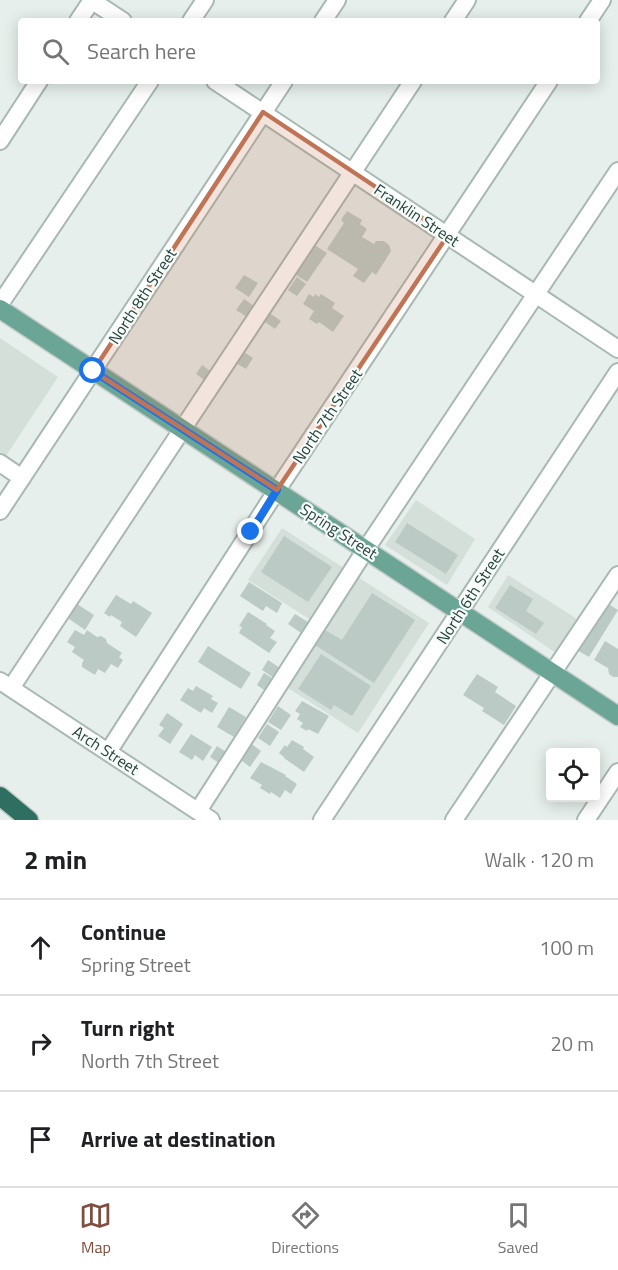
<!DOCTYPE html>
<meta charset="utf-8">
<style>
:root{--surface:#fff;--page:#f6f6f6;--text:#202124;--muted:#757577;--line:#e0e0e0;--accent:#7f4e3f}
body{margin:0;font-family:"Titillium Web",sans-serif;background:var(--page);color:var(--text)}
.controls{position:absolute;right:18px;bottom:18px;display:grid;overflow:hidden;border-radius:6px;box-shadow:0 3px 15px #0003}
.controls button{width:54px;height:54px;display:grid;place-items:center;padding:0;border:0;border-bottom:2px solid var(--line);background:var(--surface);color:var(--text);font:30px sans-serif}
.stop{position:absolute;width:18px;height:18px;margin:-14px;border:4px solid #1a73e8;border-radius:50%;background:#fff}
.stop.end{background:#1a73e8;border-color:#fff;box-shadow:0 2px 6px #0008}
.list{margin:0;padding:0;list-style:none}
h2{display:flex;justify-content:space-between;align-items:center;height:78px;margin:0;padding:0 24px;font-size:26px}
h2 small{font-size:20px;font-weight:400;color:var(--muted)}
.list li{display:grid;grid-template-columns:39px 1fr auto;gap:18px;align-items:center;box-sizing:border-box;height:96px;padding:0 24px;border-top:2px solid var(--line)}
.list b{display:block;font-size:22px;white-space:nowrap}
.list p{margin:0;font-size:20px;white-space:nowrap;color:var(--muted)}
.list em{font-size:20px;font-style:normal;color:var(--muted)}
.icon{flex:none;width:33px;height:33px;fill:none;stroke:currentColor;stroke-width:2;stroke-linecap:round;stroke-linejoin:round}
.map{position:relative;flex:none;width:618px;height:820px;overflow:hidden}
.search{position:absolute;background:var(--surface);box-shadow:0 3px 15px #0003;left:18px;right:18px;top:18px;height:66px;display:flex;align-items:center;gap:15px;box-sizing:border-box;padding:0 21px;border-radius:6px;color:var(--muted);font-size:22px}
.sheet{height:366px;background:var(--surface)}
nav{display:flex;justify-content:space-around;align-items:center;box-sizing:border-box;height:84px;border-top:2px solid var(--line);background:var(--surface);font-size:16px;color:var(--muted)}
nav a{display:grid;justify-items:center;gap:3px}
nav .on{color:var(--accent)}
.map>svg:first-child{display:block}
.built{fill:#d4dfda}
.building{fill:#bbcac4}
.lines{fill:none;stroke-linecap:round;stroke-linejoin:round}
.minor-casing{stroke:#a8b8b2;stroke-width:20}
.major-casing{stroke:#c2cac8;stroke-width:21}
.highway-casing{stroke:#c2cac8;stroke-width:21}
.minor{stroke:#fff;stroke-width:16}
.major{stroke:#6aa596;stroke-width:18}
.highway{stroke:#2f6f62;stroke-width:18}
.route{stroke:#1a73e8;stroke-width:8}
.marked{fill:#c07456;fill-opacity:0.2;stroke:#c07456;stroke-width:4.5;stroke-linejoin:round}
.labels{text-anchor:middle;stroke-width:4.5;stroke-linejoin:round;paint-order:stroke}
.street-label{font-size:16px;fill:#24423a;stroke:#f7fbf9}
</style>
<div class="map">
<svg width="618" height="820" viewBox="0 0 618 820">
<rect width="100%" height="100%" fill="#e6efeb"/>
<!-- built -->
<path class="built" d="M0 338 58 377 6 456 0 452Z
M416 500 475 539 447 585 385 545Z
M282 528 429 623 358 733 285 686 314 622 248 580Z
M508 575 577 619 556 653 488 607Z"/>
<!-- building -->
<path class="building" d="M347 211 362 220 360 224 367 229 362 237 374 244 376 241H384L389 245 391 251 376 275 372 272 364 283 353 276 358 269 327 249 344 223 341 220Z
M313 244 327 253 307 282 293 273Z
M244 275 258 283 249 297 235 288Z
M297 277 306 284 297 296 288 290Z
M309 294 314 297 315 294 319 297 321 294 335 303 332 308 344 316 333 332 319 322 317 324 309 319 314 311 303 304Z
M244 299 254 306 247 317 236 310Z
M268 312 281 321 275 329 262 320Z
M241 350 253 358 246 369 234 362Z
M202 365 213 373 207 382 196 374Z
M407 523 458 555 446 574 395 542Z
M284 536 332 567 308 602 261 572Z
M249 582 282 603 277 613 266 606 263 611 240 596Z
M510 585 533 599 526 611 544 623 536 634 495 608Z
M372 593 415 620 374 683 315 645 325 630 342 640Z
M116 595 131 604 133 601 152 613 136 637 120 626 122 622 111 615 110 617 104 613Z
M74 602 94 615 85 630 65 616Z
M607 603 618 610 589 657 577 650Z
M248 612 267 624 266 625 275 631 270 638 277 642 269 653 239 633 242 627 239 626Z
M295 614 308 622 301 633 288 624Z
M75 630 84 635 87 630 97 637 101 636 106 639 107 643 122 653 119 657 123 660 118 668 111 664 105 673 98 669 95 675 82 667V663L84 660 72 652 75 647 67 642Z
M605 641 618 649V677H613L609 674 608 668 594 660Z
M208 646 251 673 241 689 198 662Z
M321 654 371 686 352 716 334 705 331 710 298 689Z
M268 660 280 668 274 678 262 670Z
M264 673 275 680 267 692 257 685Z
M477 674 498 687 495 692 516 706 504 725 482 711 484 708 463 695Z
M196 686 213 696 211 699 218 703 212 713 204 708 201 713 180 700 188 688 193 691Z
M302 701 329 716 318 734 308 729 307 731 300 727 303 723 297 719 300 714 295 711Z
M278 706 291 715 281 730 268 722Z
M229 707 246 717 234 737 217 727Z
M167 713 183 724 170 744 158 736 164 728 159 725Z
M267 724 279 732 270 746 258 738Z
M191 734 212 747 203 761 195 755 192 760 179 752Z
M292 740 304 747 303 749 314 757 304 772 284 758V757L279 753 285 745 287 747Z
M249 742 261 751 250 767 238 758Z
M217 746 226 752 219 763 210 757Z
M261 762 286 775 285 776 297 784 291 794 285 790 280 798 271 792 270 794 260 788 262 785 250 778Z"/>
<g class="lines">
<!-- minor casing -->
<g class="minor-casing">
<path id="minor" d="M91 0 123 21
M78 21 92 0
M191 21 205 0
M323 21 337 0
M453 21 467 0
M588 21 602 0
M215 81 618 349
M0 141 39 81
M0 304 150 81
M0 463 22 478
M0 511 284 81
M0 681 211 820
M11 688 413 81
M108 752 277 490 549 81
M198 811 366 549 618 171
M322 820 618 372
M454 820 618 575
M586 820 618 772"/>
</g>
<!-- major casing -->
<g class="major-casing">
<path id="major" d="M0 309 618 716"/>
</g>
<!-- highway casing -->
<g class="highway-casing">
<path id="highway" d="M0 796 29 820"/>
</g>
<!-- minor -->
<use href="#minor" class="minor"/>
<!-- major -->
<use href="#major" class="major"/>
<!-- highway -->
<use href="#highway" class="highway"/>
</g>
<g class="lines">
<!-- route -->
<path class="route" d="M93 371 277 490 251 532"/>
</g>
<!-- marked area -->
<path class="marked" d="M263 112 448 235 277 490 93 371Z"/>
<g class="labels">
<!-- street labels -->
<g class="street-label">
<text transform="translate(417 215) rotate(34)" y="6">Franklin Street</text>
<text transform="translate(142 296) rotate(-57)" y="6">North 8th Street</text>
<text transform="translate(327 416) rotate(-56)" y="6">North 7th Street</text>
<text transform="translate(339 531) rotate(33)" y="6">Spring Street</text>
<text transform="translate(470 596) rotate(-57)" y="6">North 6th Street</text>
<text transform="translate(106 750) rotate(33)" y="6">Arch Street</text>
</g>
</g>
</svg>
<div class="controls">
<button><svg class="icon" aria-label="locate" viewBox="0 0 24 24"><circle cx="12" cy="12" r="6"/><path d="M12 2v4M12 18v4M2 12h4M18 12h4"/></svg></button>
</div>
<div class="stop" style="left:93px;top:371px"></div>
<div class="stop end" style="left:251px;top:532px"></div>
<div class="search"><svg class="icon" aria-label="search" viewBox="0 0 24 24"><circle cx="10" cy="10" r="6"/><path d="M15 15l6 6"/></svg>Search here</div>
</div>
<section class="sheet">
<h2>2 min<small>Walk · 120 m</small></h2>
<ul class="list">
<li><svg class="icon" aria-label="ahead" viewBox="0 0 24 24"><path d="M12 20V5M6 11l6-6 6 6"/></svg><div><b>Continue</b><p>Spring Street</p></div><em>100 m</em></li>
<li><svg class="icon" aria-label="right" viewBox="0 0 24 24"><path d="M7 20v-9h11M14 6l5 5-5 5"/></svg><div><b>Turn right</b><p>North 7th Street</p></div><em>20 m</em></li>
<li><svg class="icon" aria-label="arrive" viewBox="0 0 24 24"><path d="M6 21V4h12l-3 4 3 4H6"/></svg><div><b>Arrive at destination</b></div></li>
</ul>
</section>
<nav>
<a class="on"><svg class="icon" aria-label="map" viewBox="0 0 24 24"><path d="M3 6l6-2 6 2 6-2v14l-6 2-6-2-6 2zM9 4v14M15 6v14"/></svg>Map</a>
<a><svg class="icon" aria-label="directions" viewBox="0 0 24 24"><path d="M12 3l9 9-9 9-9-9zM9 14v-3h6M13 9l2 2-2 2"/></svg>Directions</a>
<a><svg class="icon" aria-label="saved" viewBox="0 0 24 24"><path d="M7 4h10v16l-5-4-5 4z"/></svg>Saved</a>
</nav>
